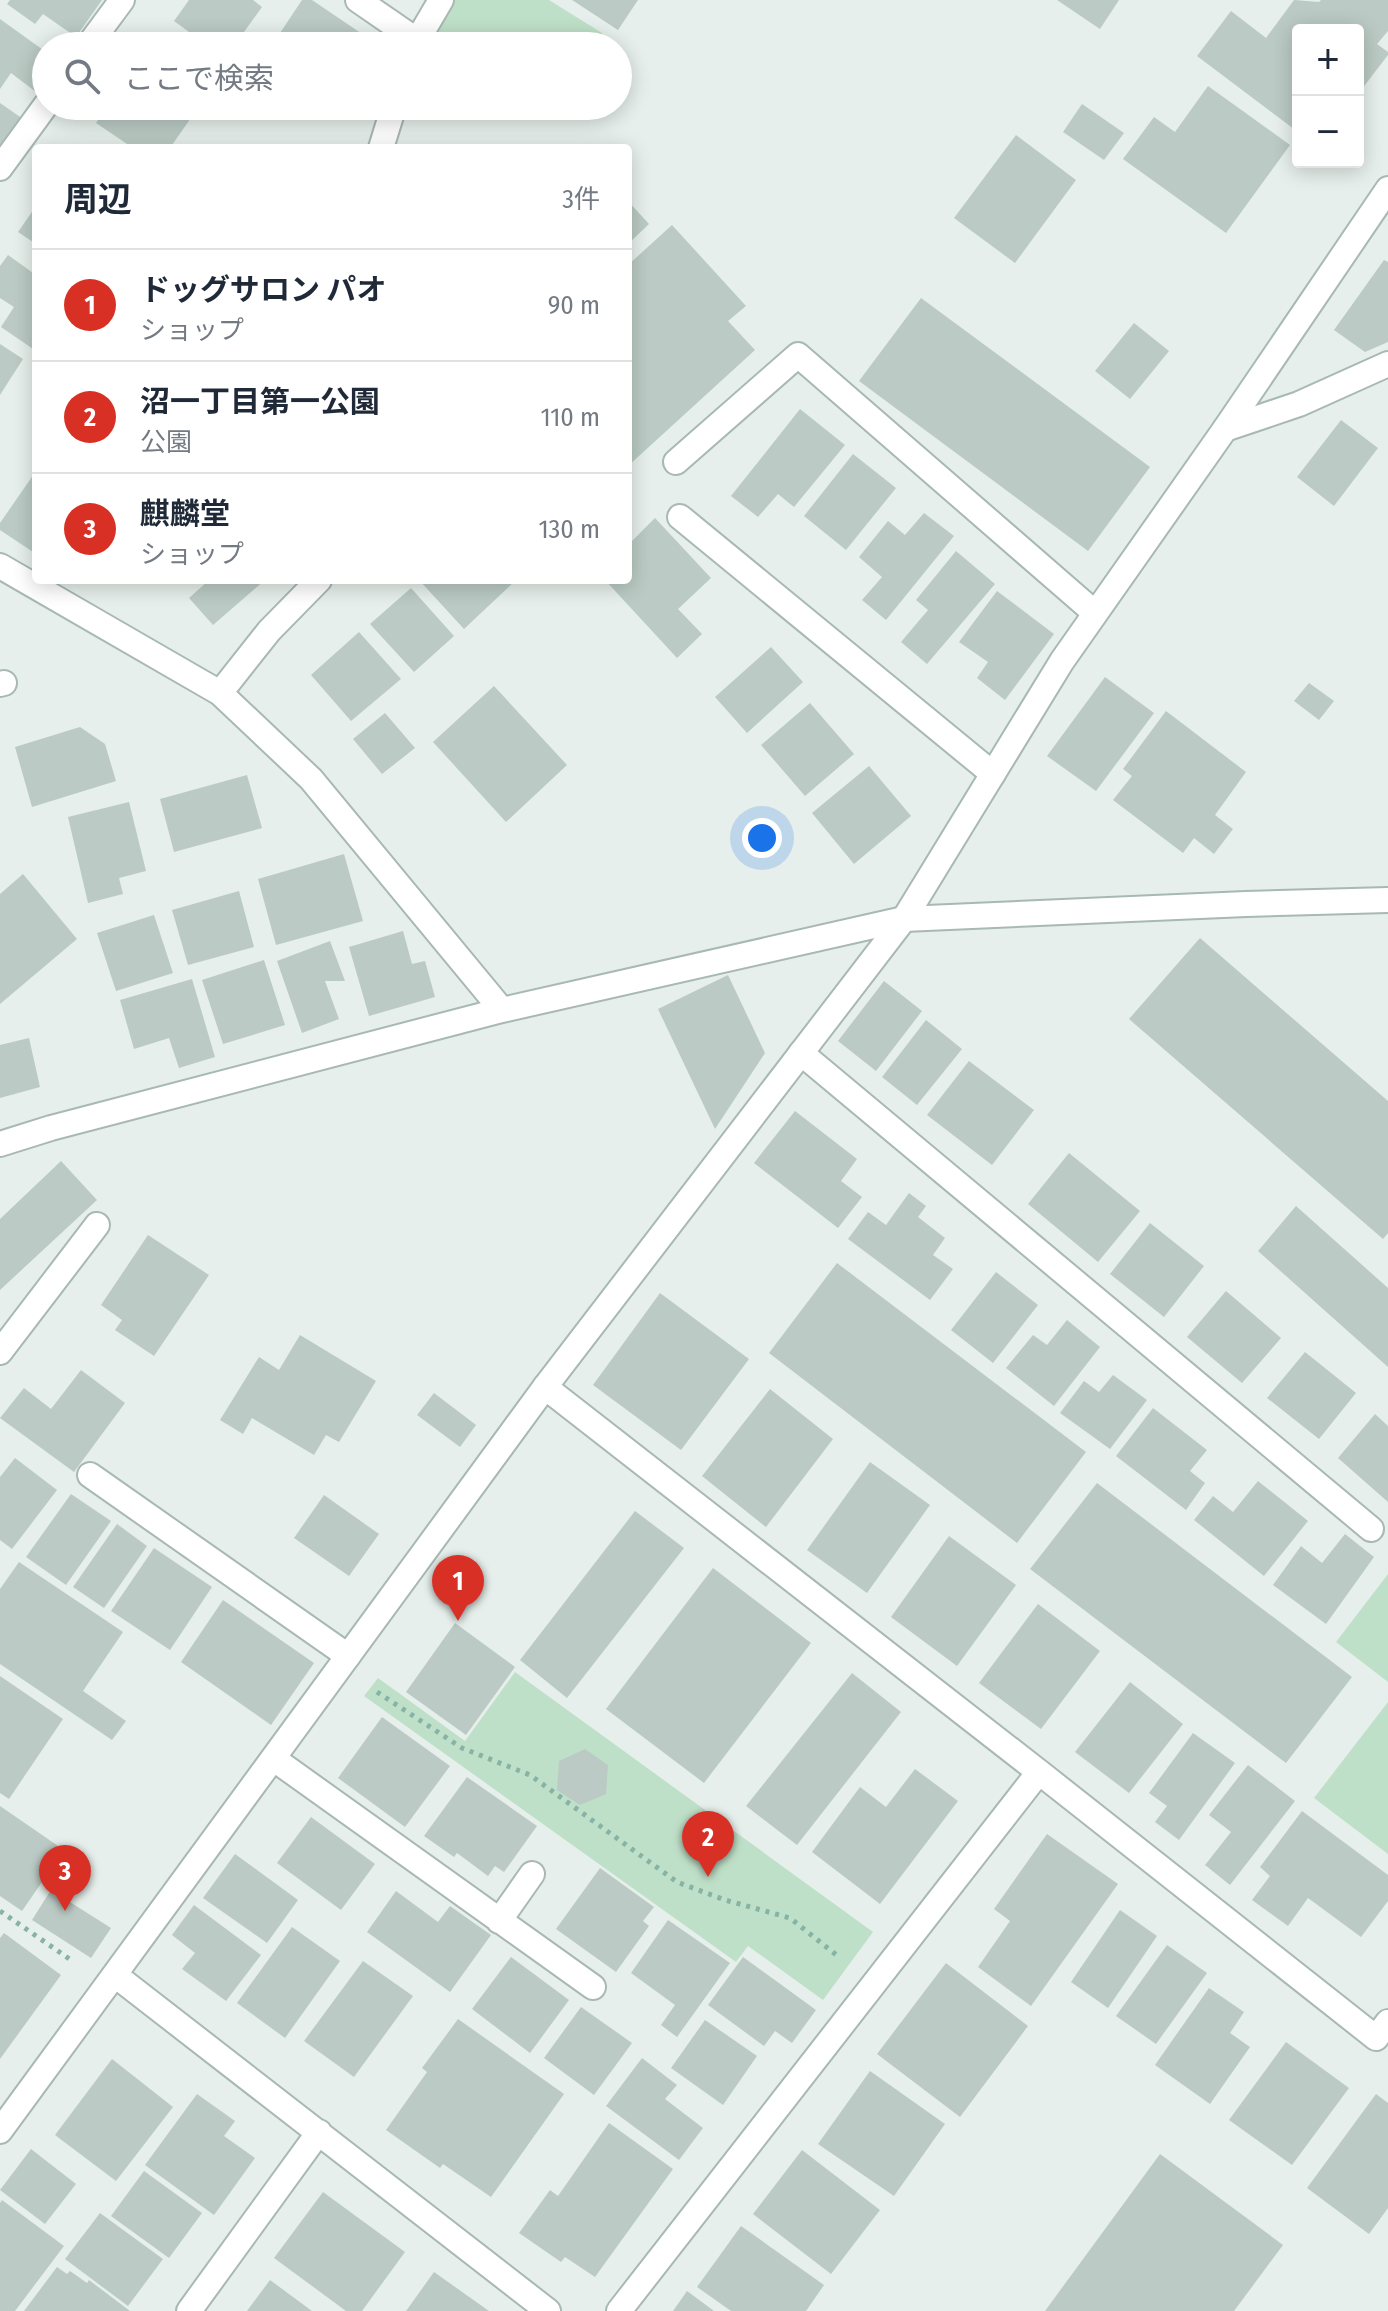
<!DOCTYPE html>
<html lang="ja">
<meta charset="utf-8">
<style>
:root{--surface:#fff;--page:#f6f6f7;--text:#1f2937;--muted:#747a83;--line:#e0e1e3;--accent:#d93025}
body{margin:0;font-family:"Fira Sans Condensed","Noto Sans JP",sans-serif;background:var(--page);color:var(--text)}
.controls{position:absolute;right:24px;top:24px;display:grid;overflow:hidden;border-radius:8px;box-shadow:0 4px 20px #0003}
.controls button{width:72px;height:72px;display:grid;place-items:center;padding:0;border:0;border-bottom:2px solid var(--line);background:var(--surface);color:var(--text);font:40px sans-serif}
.you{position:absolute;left:762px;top:838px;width:28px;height:28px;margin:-20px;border:6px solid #fff;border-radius:50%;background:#1a73e8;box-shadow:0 0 0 12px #1a73e833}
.badge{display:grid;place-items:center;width:52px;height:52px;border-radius:50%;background:var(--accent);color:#fff;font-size:26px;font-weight:700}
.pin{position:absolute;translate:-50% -66px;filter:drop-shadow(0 2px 4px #0008)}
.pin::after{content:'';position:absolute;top:42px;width:28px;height:24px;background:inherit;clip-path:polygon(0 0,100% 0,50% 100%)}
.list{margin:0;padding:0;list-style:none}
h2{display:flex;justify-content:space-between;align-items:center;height:104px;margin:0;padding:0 32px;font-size:34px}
h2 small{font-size:26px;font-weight:400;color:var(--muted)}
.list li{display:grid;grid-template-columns:52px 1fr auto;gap:24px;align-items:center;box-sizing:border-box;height:112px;padding:0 32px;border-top:2px solid var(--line)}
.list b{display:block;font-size:30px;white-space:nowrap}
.list p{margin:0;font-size:26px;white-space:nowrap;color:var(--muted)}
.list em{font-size:26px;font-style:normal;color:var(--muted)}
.icon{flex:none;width:44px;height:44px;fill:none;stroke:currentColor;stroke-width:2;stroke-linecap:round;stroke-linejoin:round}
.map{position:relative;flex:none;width:1388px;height:2311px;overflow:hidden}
.search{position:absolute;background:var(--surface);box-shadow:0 4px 20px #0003;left:32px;top:32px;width:600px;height:88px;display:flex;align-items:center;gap:20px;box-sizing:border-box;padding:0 28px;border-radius:44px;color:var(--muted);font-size:30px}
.panel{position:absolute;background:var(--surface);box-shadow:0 4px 20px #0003;left:32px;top:144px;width:600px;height:440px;border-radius:8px}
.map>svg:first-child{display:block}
.green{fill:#bfe0c8}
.building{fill:#bbcac4}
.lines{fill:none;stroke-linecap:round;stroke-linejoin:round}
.service-casing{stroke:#a8b8b2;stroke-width:28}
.minor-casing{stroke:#a8b8b2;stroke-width:28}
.tertiary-casing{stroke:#a8b8b2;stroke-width:28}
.path{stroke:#86b3a5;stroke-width:5;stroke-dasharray:4 6;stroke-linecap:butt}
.service{stroke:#fff;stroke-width:24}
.minor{stroke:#fff;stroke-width:24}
.tertiary{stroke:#fff;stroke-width:24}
</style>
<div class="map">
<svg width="1388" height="2311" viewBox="0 0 1388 2311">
<rect width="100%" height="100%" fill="#e6efeb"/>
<!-- green -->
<path class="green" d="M441 0H549L602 33 594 46H414Z
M1388 1574V1682L1336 1642Z
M515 1672 873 1932 823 2000 748 1946 736 1962 364 1696 378 1678 465 1741Z
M1388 1702V1854L1314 1798Z"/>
<!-- building -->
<path class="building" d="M10 0H102L76 37 43 14 35 24 7 4Z
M189 0H253L262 7 234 46H208L174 21Z
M302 0H312L377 44 287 46 276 39Z
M572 0H638L618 30Z
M1057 0H1119L1100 29Z
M1294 0 1319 2 1321 0H1388V31L1377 44 1388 52V55L1358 94V30H1298V132L1197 56 1231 11 1266 38Z
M0 19 46 52V79L36 92 11 73 0 89Z
M1208 86 1290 145 1226 233 1123 159 1154 117 1175 132Z
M0 103 23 119 3 149 0 147Z
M1082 104 1124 133 1104 160 1063 132Z
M107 106H187L185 110 193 115 170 148H133L96 123Z
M1016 135 1076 180 1015 263 954 218Z
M628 201 649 224 628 244Z
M36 206V244L18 232Z
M672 225 746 306 728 321 755 350 628 466V265Z
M8 255 36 275V351L1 327 14 307 0 298V266Z
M1384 260 1388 262V342L1365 352 1334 330Z
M921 298 1150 467 1088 551 859 381Z
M1134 323 1169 351 1130 399 1095 371Z
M0 344 23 359 0 395Z
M800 409 845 445 794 507 778 494 758 517 731 496Z
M1341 420 1378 448 1334 506 1297 477Z
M853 454 896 488 846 550 804 516Z
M36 471V554L0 530V523Z
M924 513 954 536 886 620 862 600 882 577 859 557 888 521 905 535Z
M655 518 711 578 678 609 702 634 677 658 605 580H628V545Z
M956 551 995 584 927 664 901 642 928 610 916 600Z
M209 580H265L213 625 189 598Z
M419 580H516L464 629Z
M411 588 454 636 414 672 370 624Z
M997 591 1054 634 1005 700 977 678 988 662 959 642Z
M359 632 401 679 351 721 311 675Z
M771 647 803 682 747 733 715 697Z
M1105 677 1154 713 1096 791 1047 756Z
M1309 683 1334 701 1319 720 1294 701Z
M494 686 567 765 506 822 433 742Z
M810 703 854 754 805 796 761 745Z
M1166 711 1246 772 1215 815 1233 829 1214 854 1194 838 1183 853 1113 800 1132 776 1123 769Z
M385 713 415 748 382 774 353 739Z
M80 727 105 744 116 781 32 807 15 747Z
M869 766 911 816 854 864 812 813Z
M247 775 262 828 174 852 160 799Z
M129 802 146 871 119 878 123 894 88 903 68 817Z
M344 854 363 921 276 945 258 879Z
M23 874 77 939 0 1004V894Z
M239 891 254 947 188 965 172 910Z
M154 915 173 973 116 991 97 933Z
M403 931 412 964 425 961 435 997 369 1016 349 947Z
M1200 938 1388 1101V1233L1383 1239 1129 1019Z
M330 941 345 981H325L339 1019 302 1033 277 961Z
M264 960 285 1025 223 1044 202 980Z
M728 975 765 1053 715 1129 658 1009Z
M192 979 215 1057 179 1068 169 1038 134 1049 120 1000Z
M884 981 922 1011 876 1071 838 1041Z
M926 1020 962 1049 917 1105 882 1077Z
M29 1038 40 1087 0 1098V1045Z
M969 1061 1034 1110 992 1165 927 1115Z
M795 1111 857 1159 841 1181 862 1197 838 1228 754 1163Z
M1069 1153 1140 1211 1098 1262 1028 1204Z
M61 1161 97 1200 0 1290V1219Z
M909 1193 926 1206 918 1217 945 1238 933 1255 953 1269 930 1300 848 1239 868 1212 886 1225Z
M1296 1206 1388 1288V1367L1258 1251Z
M1150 1223 1204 1266 1164 1317 1110 1274Z
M148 1235 209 1275 154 1356 115 1330 122 1320 101 1305Z
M837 1263 1086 1452 1017 1543 769 1353Z
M996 1272 1038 1305 993 1363 951 1330Z
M1226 1291 1281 1338 1242 1383 1187 1337Z
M660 1293 749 1359 681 1450 593 1385Z
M1067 1320 1100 1347 1054 1406 1006 1368 1033 1335 1047 1345Z
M300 1335 376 1381 339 1442 326 1435 314 1455 252 1418 243 1434 220 1420 259 1357 279 1370Z
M1305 1352 1356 1393 1319 1439 1267 1398Z
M81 1370 125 1403 74 1472 0 1418 24 1388 51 1409Z
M1113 1375 1147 1400 1110 1449 1060 1413 1084 1381 1099 1392Z
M770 1389 833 1439 766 1527 702 1476Z
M434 1393 476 1425 460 1447 417 1415Z
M1153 1408 1207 1450 1190 1471 1205 1483 1186 1510 1116 1456Z
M1375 1414 1388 1426V1502L1338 1458Z
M15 1458 57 1490 12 1549 0 1540V1477Z
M870 1462 930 1505 867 1593 807 1550Z
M1258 1481 1308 1521 1264 1576 1194 1520 1213 1496 1233 1512Z
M1097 1483 1352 1677 1286 1763 1030 1569Z
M71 1494 111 1521 66 1585 26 1557Z
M324 1495 379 1534 349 1576 294 1538Z
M635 1511 684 1548 567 1698 520 1660Z
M117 1524 147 1546 104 1608 73 1587Z
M1345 1534 1374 1557 1326 1624 1273 1585 1301 1546 1322 1563Z
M949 1536 1016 1585 957 1666 891 1617Z
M154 1548 212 1587 170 1650 111 1611Z
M19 1562 123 1632 83 1691 126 1721 112 1740 0 1664V1589Z
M713 1568 811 1643 704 1783 606 1709Z
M223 1600 314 1663 271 1725 181 1662Z
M1038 1604 1100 1651 1041 1729 979 1683Z
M455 1623 515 1667 466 1735 406 1692Z
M852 1673 901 1712 797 1845 746 1806Z
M0 1676 63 1719 9 1799 0 1793Z
M1130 1682 1183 1724 1129 1793 1075 1752Z
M382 1717 450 1766 405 1827 338 1778Z
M1193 1733 1235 1763 1179 1840 1155 1822 1167 1806 1149 1793Z
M585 1749 608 1765 606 1794 580 1805 557 1790 559 1761Z
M1248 1765 1295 1801 1230 1885 1205 1865 1231 1832 1209 1815Z
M915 1769 958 1801 880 1904 812 1852 860 1787 886 1807Z
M467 1777 537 1826 504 1872 495 1866 488 1876 457 1853 454 1857 424 1836Z
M0 1806 64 1850 22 1911 0 1896Z
M1302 1811 1388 1875V1901L1361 1937 1308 1898 1288 1926 1252 1900 1270 1876 1260 1867Z
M311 1817 375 1864 341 1910 277 1863Z
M1047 1834 1118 1884 1031 2006 978 1967 1010 1921 994 1909Z
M235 1854 298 1900 267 1943 203 1898Z
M600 1868 654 1907 643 1921 649 1926 616 1972 556 1929Z
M51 1890 111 1928 91 1958 32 1920Z
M396 1891 438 1922 450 1906 491 1935 450 1992 367 1932Z
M194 1905 261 1955 226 2001 182 1969 195 1953 172 1935Z
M1120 1910 1157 1936 1108 2008 1071 1982Z
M668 1920 730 1963 677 2037 661 2025 675 2005 631 1973Z
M292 1927 340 1961 285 2038 237 2003Z
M4 1933 61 1975 0 2059V1938Z
M1167 1945 1207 1973 1156 2044 1116 2016Z
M511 1957 569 2000 530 2053 472 2009Z
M743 1957 816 2010 792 2043 775 2031 764 2046 708 2005Z
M363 1961 413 1996 354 2077 304 2041Z
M946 1963 1028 2026 960 2117 877 2054Z
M1209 1988 1244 2012 1230 2033 1250 2047 1210 2104 1155 2065Z
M581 2007 632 2043 594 2095 544 2058Z
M458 2019 564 2094 491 2197 443 2164 440 2168 386 2130 427 2072 422 2068Z
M705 2020 757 2056 723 2105 671 2068Z
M1286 2042 1349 2088 1292 2165 1229 2120Z
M642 2058 677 2085 665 2099 703 2128 679 2160 606 2106Z
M112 2059 173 2107 116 2181 55 2135Z
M870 2071 945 2124 894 2196 818 2144Z
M197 2094 235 2121 224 2136 255 2158 214 2215 145 2165Z
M1376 2094 1388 2103V2208L1369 2234 1307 2188Z
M609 2123 673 2169 595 2277 565 2257 561 2262 519 2233 550 2190 558 2196Z
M31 2149 76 2184 45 2224 0 2190Z
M802 2150 880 2210 831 2274 753 2214Z
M1160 2154 1283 2245 1234 2311H1045Z
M144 2171 202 2213 169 2258 111 2216Z
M323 2192 405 2252 362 2311H346L274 2258Z
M2 2200 64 2246 15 2311H0V2203Z
M100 2213 163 2259 128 2306 65 2259Z
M741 2226 824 2285 806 2311H731L697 2287Z
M57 2267 67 2274 70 2271 87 2283 89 2280 130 2311H24Z
M434 2272 489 2311H406Z
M270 2280 312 2311H247Z
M687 2291 714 2311H673Z"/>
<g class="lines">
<!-- service casing -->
<g class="service-casing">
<path id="service" d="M676 462 798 355 1095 613
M680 517 993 774
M0 1352 97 1225
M90 1475 348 1656"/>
</g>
<!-- minor casing -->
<g class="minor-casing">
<path id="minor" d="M358 0 416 40
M88 46 122 0
M414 46 441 0
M381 148 394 106
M0 168 46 105
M1225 429 1299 404 1388 364
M0 566 220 693 311 779 502 1010
M0 684 4 683
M220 693 269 631 319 580
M801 1053 1371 1529
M0 1144 51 1128 502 1010 904 919 1246 904 1388 900
M545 1387 1039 1772 619 2311
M274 1759 593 1987
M1039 1772 1376 2038 1388 2022
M499 1921 532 1874
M115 1975 548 2311
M189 2311 319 2132"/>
</g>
<!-- tertiary casing -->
<g class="tertiary-casing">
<path id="tertiary" d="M0 2131 545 1387 904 919 1062 661 1225 429 1388 189"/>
</g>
<!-- path -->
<path class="path" d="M377 1692 462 1748 530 1775 677 1882 725 1900 790 1918 839 1957
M0 1911 71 1960"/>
<!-- service -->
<use href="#service" class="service"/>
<!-- minor -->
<use href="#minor" class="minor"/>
<!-- tertiary -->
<use href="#tertiary" class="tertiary"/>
</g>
</svg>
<div class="controls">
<button>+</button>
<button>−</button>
</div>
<div class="you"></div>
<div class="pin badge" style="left:458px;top:1621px">1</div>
<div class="pin badge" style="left:708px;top:1877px">2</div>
<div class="pin badge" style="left:65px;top:1911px">3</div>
<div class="search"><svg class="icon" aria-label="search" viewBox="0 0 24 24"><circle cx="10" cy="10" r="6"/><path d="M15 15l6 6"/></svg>ここで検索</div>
<section class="panel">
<h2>周辺<small>3件</small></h2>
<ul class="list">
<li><span class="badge">1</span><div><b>ドッグサロン パオ</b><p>ショップ</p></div><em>90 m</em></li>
<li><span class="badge">2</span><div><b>沼一丁目第一公園</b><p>公園</p></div><em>110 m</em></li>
<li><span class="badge">3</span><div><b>麒麟堂</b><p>ショップ</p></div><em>130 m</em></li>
</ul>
</section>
</div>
